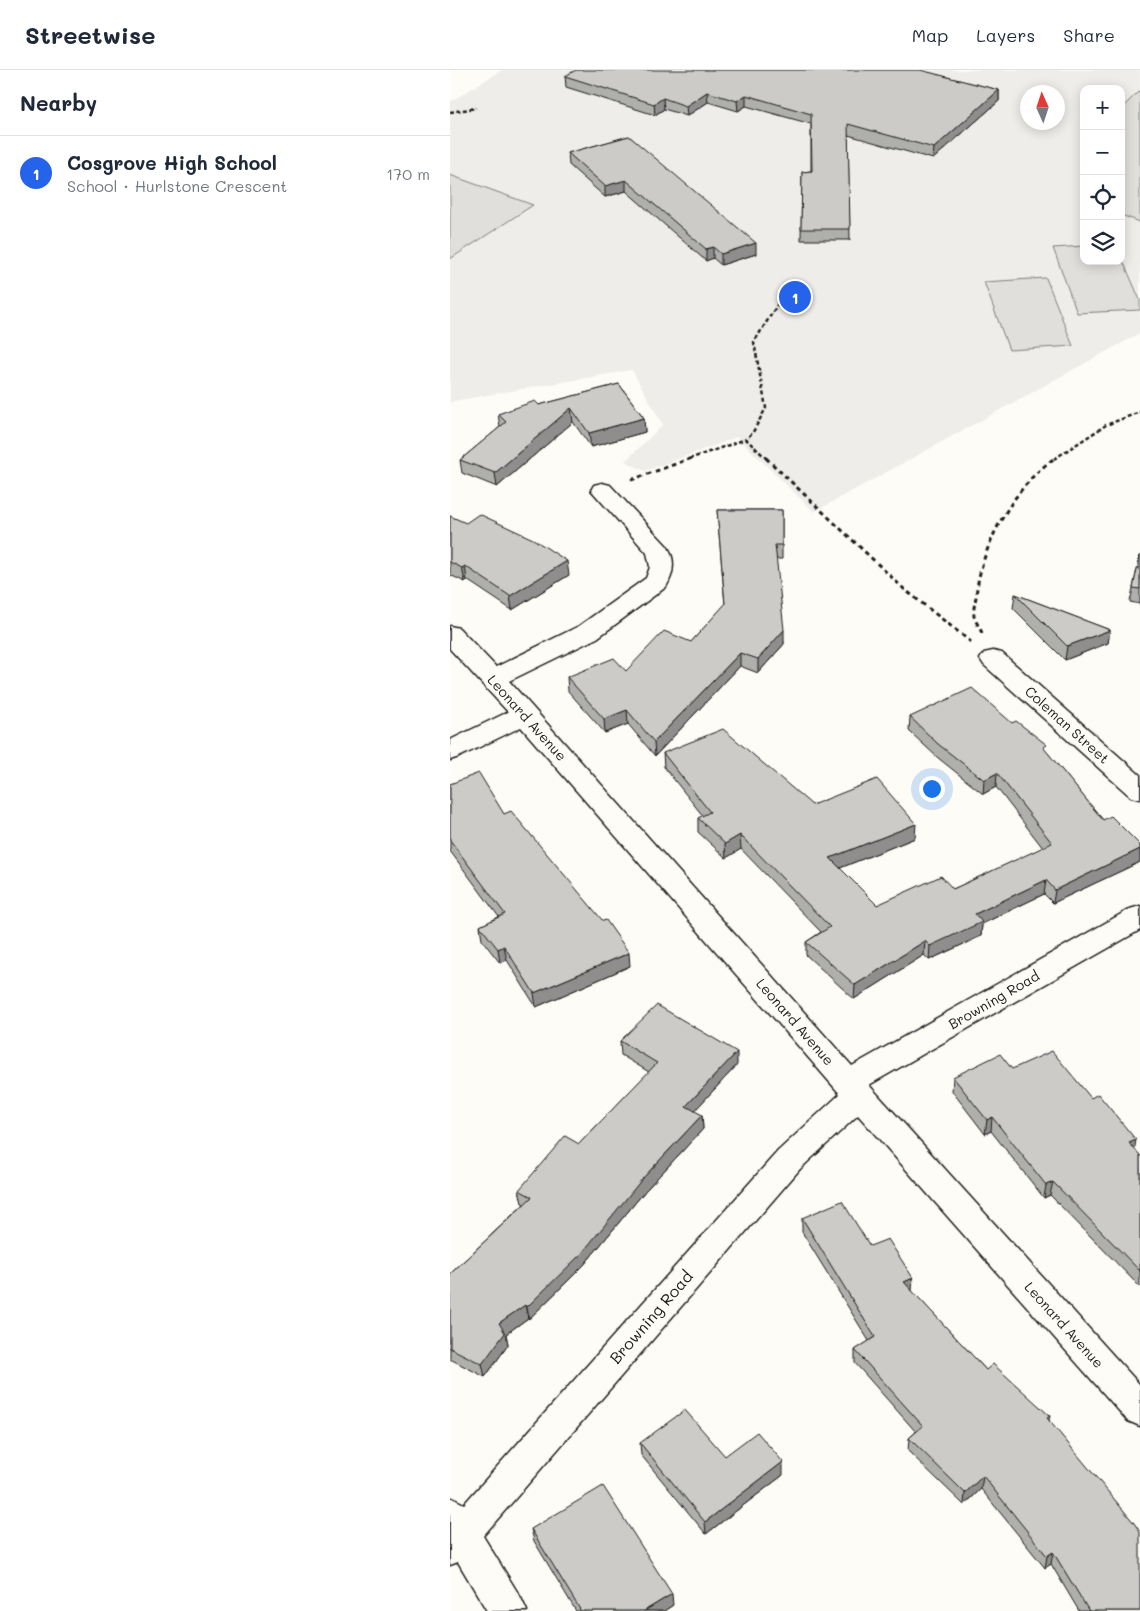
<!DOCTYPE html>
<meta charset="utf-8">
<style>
:root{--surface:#fff;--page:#f2f2f3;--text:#1f2937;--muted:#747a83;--line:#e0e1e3;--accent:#2563eb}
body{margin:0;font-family:Mali,sans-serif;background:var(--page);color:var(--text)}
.controls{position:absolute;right:15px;top:15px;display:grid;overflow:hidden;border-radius:10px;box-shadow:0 2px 12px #0003}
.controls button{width:45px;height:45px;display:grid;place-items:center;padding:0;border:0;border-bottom:1px solid var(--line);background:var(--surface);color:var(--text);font:25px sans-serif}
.compass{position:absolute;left:570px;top:15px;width:45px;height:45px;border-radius:50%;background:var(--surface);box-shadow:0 2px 12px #0003;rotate:357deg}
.you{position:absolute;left:481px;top:718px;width:18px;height:18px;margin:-12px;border:4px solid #fff;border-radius:50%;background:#1a73e8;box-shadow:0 0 0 8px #1a73e833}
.badge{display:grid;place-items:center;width:32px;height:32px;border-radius:50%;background:var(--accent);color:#fff;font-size:16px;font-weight:700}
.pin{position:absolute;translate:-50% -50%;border:2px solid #fff;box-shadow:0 1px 5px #0006}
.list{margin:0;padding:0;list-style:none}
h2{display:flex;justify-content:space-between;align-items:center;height:65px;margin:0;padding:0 20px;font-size:21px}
h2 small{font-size:16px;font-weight:400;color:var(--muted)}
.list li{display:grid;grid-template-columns:32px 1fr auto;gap:15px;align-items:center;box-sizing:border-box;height:75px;padding:0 20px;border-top:1px solid var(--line)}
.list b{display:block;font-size:19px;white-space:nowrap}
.list p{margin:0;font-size:16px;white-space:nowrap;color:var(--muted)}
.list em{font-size:16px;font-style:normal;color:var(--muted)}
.icon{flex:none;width:28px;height:28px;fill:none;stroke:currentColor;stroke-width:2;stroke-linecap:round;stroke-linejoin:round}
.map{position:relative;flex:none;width:690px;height:1541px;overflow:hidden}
header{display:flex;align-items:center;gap:30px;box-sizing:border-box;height:70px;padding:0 25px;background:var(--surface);border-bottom:1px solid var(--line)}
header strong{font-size:24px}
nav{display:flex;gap:28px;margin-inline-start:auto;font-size:18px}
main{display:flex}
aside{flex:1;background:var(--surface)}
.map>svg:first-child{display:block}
.built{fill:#eeede9;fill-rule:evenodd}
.green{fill:#e0dfdb;stroke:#7e7e7c}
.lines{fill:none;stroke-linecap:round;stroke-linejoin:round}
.minor-casing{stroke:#1c1c1c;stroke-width:3}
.path-far1{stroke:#1c1c1c;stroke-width:2.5;stroke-dasharray:4 2.5;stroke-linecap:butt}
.path{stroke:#1c1c1c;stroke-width:3;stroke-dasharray:4.5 4;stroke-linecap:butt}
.minor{fill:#fdfcf7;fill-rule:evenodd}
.wall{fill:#afafac;stroke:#1c1c1c}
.shaded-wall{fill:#8f8e8c;stroke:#1c1c1c}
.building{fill:#cccbc8;stroke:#1c1c1c}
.labels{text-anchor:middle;stroke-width:5;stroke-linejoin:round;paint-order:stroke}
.street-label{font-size:14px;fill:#1c1c1c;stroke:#fdfcf7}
.near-street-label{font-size:16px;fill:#1c1c1c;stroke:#fdfcf7}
</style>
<header>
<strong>Streetwise</strong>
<nav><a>Map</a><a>Layers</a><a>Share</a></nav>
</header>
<main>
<aside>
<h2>Nearby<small></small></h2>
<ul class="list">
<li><span class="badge">1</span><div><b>Cosgrove High School</b><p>School · Hurlstone Crescent</p></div><em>170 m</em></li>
</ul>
</aside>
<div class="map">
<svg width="690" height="1541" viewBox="0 0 690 1541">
<rect width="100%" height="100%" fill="#fdfcf7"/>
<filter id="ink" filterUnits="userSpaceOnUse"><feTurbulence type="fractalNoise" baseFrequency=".02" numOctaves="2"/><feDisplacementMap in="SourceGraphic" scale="10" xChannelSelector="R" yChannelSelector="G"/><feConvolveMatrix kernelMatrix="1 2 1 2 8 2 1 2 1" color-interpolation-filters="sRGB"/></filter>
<g filter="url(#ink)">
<!-- built -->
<path class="built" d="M52 0H690V263L364 442 287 367 195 401 175 391 213 355 182 300 3 331 0 334V32ZM634 19H671V191H634ZM578 22H608V52H578Z"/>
<!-- green -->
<path class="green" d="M690 20V152L671 145V39Z
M0 105 83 135 0 189Z
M634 176V191H671V186L690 230V240L627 243 603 178Z
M596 208 623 276 559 280 534 212Z"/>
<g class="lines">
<!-- minor casing -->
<g class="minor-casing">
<path id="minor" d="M152 413 160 415 217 476C226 489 224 504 216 517L147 568 59 611 402 996 680 839 690 836V860L419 1015 690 1315V1356L678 1351 408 1045 350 1099 33 1466 71 1528 77 1541H37L8 1492 0 1495V1427L14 1434 328 1081 390 1024 71 657 9 687 0 690V670L58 642 0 579V556L9 558 46 597 129 556 196 508 200 497 197 483 141 420 144 415Z
M543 581 552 583 690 705V729L681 727 534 595 530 589 534 583Z"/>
</g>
<!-- path-far1 -->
<path class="path-far1" d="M0 42 26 38
M239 389 296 369
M317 389 296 369 303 362 316 338 304 272 334 224
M604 389 656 355 690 342"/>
<!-- path -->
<path class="path" d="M316 388 454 519 521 572
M181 410 242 388
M532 563C530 558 525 551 524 546 523 540 525 532 526 527 530 477 564 416 605 388"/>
<!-- minor -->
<use href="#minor" class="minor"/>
</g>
<!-- wall -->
<path class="wall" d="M476 2 549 20V31L483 89 398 65 400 170H351L352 102 361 101V54L296 36 288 41 258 32 237 46 214 39 205 45 116 17 115 6Z
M179 66 306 184 271 195 263 188 256 191 176 121 155 127 119 95 118 83Z
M169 314 194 348 195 362 141 377 123 352 47 417 12 403 10 390 50 357 48 344 89 335Z
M267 440H332V489H326L334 574 308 603 290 596 205 686 178 654 155 663 118 621 117 607 176 601 241 572 275 535Z
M0 446 119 505 62 540 17 510 15 512 0 505Z
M690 485V534L680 532 683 518Z
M565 524 660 560 658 573 615 590 563 538Z
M460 647 562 653 596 681 653 750 690 775V792L603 833 594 824 532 854 531 866 479 890 474 885 404 929 356 885V872L371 862 291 779 276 788 248 762V748L253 746 214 697 213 683 362 735 465 768 390 798 427 835 503 819 593 778 546 717 533 724 487 687 459 661Z
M0 714 54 744 180 896 86 937 57 890 50 893 32 870 30 856 49 847 0 781Z
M170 971 287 995 244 1041 252 1045 253 1059 195 1121 133 1196 79 1249 78 1248 56 1264 58 1275 35 1307 0 1289V1204L74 1134 72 1133 69 1120 129 1074 199 1002 171 985Z
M562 999 684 1079 690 1085V1217L600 1125 594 1128 541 1061 535 1064 502 1021 503 1007Z
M352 1148 420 1176 536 1300 600 1346 599 1350 690 1541H629L601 1494 595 1498 531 1419 514 1435 458 1381 459 1368 466 1362 405 1293V1280L419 1271 352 1162Z
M190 1373 275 1386 333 1405 256 1464 191 1385Z
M81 1459 223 1535 214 1541H126L84 1471Z"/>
<!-- shaded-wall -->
<path class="shaded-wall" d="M549 20V31L483 89 484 78Z
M257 22 258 32 237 46 236 36Z
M296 25V36L288 41 287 31Z
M213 28 214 39 205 45 204 34Z
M176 110V121L155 127V116Z
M306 173V184L271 195V184Z
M263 177V188L256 191V179Z
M121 338 123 352 47 417 45 403Z
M194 348 195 362 141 377 139 363Z
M117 491 119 505 62 540 60 526Z
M15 496 17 510 15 512 12 498Z
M334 560V574L308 603V589Z
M660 560 658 573 615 590 617 576Z
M290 583V596L205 686 204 672Z
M177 640 178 654 155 663 154 649Z
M547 703 546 717 533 724 534 710Z
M466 754 465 768 380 802V788Z
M290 765 291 779 276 788 275 774Z
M690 779V792L603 833 605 820Z
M596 810 594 824 532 854 531 866 479 890 480 876 525 844Z
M475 871 474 885 404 929 405 915Z
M54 876 57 890 50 893 48 879Z
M179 883 180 896 86 937 84 923Z
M287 982V995L237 1049 236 1036Z
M252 1045 253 1059 195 1121 133 1196 79 1249 77 1237 193 1108Z
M542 1047 541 1061 535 1064 537 1050Z
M686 1070 684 1083 679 1073Z
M603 1112 600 1125 594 1128 596 1115Z
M463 1208 462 1221 454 1212Z
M75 1235 78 1248 56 1264 58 1275 35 1307 32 1294 49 1253Z
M333 1392V1405L256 1464 255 1452Z
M533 1406 531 1419 514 1435 515 1423Z
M603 1482 601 1494 595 1498 597 1486Z
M222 1524 223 1535 214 1541H194Z"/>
<!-- building -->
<path class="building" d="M126 0H470L549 20 484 78 398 54 400 159H351L352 102 362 101 361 44 296 25 287 31 257 22 236 36 213 28 204 34 115 6Z
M179 66 306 173 271 184 263 177 256 179 176 110 155 116 118 83Z
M169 314 194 348 139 363 121 338 45 403 10 390 56 352 48 344 85 331 89 335Z
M267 440H332V475H325L334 560 308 589 290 583 204 672 177 640 154 649 117 607 164 588 176 601 214 561 241 572 275 534Z
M29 444 83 469 117 491 60 526 15 496 12 498 0 492V446L16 453Z
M690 485V519L683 518Z
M565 524 660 560 617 576Z
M522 618 562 653 566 651 597 675 593 677 653 750 661 746 690 775V779L605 820 596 810 525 844 532 852 480 876 475 871 405 915 356 872 380 857 290 765 275 774 248 748 260 742 213 683 273 659 362 735 427 709 466 754 380 788 427 835 491 806 503 819 602 773 547 703 534 710 488 674 460 647Z
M29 703 54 744 61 741 153 851 156 850 179 883 84 923 54 876 48 879 30 856 55 844 0 770V714Z
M207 935 287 982 236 1036 252 1045 193 1108 132 1183 77 1237 75 1235 49 1253 55 1263 32 1294 0 1278V1204L82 1127 69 1120 115 1066 129 1074 207 993 170 971Z
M602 981 641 1028 648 1024 686 1070 679 1073 690 1085V1201L603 1112 596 1115 542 1047 537 1050 503 1007 550 984 562 999Z
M392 1131 420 1176 438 1169 463 1208 454 1212 536 1300 543 1294 600 1346 597 1348 684 1453 690 1462V1541H639L603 1482 597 1486 533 1406 515 1423 459 1368 473 1356 405 1280 425 1267 352 1148Z
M235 1340 275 1386 307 1362 333 1392 255 1452 190 1373Z
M153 1416 222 1524 194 1541H131L81 1459Z"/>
</g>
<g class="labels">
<!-- street labels -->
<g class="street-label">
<text transform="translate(77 648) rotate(48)" y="5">Leonard Avenue</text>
<text transform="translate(617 655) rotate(42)" y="5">Coleman Street</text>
<text transform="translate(544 930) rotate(-30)" y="5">Browning Road</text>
<text transform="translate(345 952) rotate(49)" y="5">Leonard Avenue</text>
<text transform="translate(614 1255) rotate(48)" y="5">Leonard Avenue</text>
</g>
<!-- near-street labels -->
<g class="near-street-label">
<text transform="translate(201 1247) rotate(-49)" y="6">Browning Road</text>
</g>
</g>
</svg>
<div class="controls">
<button>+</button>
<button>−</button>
<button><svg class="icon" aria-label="locate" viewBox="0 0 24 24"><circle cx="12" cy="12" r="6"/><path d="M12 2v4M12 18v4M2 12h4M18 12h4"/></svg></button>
<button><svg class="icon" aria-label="layers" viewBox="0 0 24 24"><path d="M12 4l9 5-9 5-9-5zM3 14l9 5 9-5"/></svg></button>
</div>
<svg class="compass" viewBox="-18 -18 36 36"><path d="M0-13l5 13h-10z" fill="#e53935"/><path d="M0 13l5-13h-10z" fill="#747a83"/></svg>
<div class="you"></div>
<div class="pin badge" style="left:345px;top:227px">1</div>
</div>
</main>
